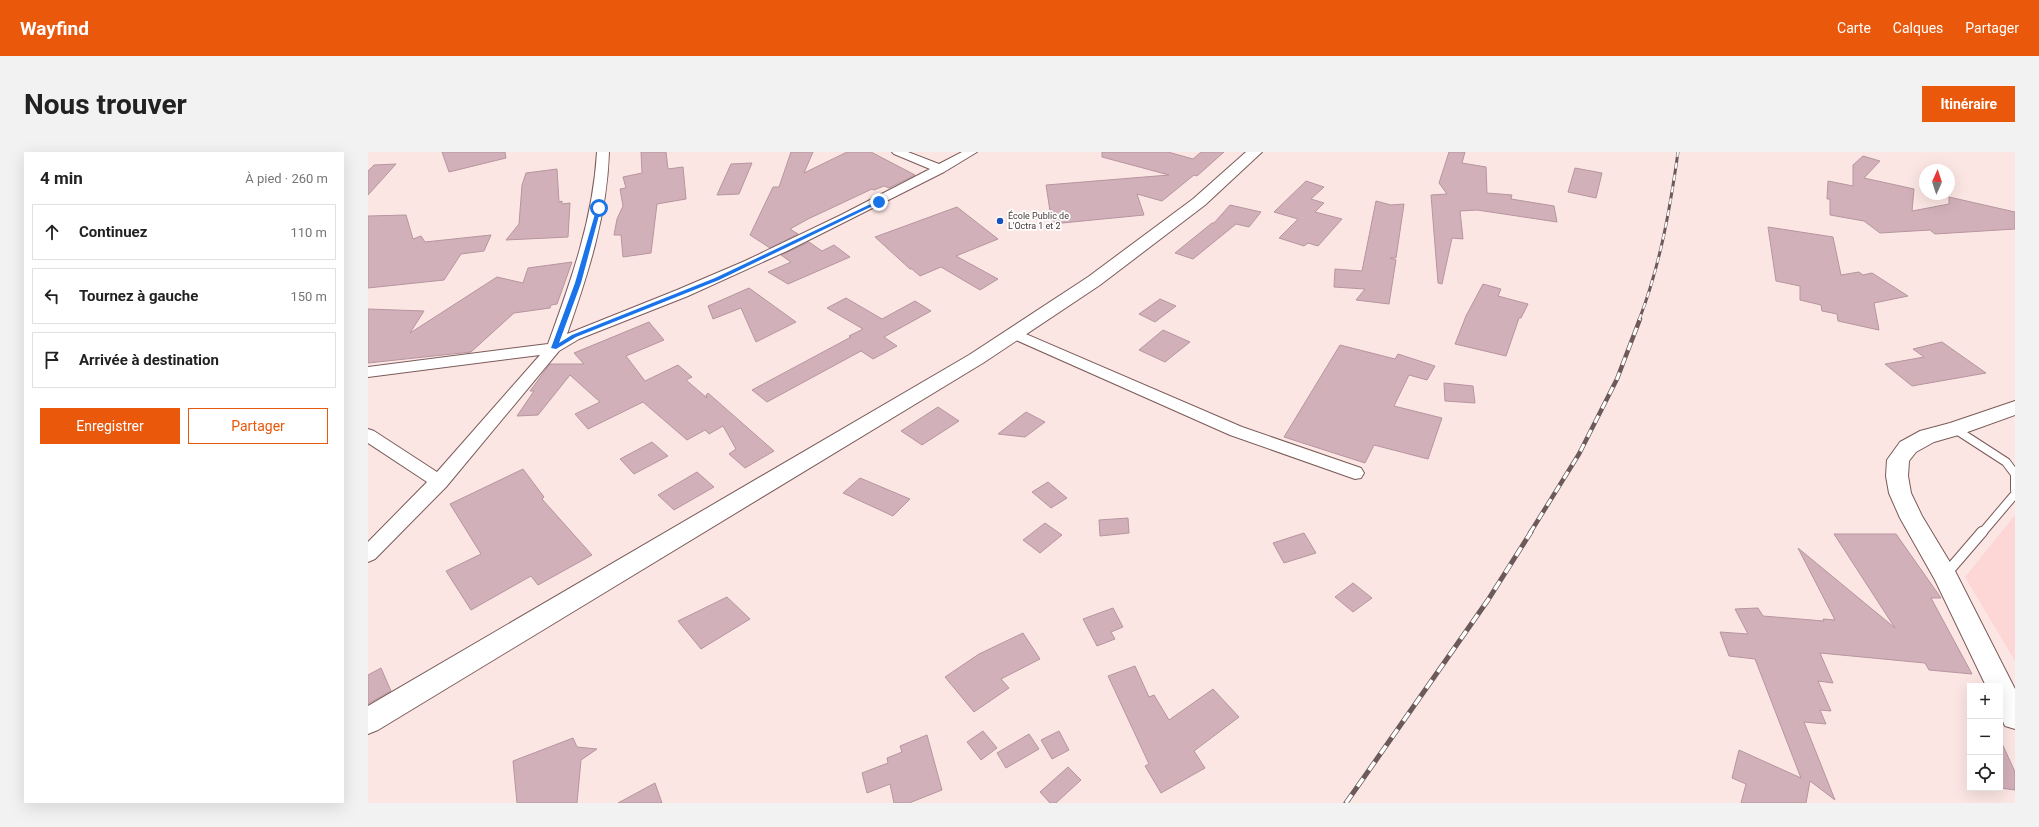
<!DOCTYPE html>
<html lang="fr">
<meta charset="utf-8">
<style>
:root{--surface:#fff;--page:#f2f2f2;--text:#222;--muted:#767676;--line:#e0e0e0;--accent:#ea580c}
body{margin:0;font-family:Roboto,sans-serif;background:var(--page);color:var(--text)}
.controls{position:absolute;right:12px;bottom:12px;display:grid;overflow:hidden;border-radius:0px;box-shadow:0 4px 16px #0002}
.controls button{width:36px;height:36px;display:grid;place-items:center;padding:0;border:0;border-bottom:1px solid var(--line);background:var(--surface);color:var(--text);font:20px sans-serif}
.compass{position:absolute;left:1551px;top:12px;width:36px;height:36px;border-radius:50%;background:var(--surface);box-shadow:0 4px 16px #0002;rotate:3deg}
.stop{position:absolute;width:12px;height:12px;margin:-9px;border:3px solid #1a73e8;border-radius:50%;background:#fff}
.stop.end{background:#1a73e8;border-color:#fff;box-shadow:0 1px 4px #0008}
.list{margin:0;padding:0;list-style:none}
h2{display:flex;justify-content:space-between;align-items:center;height:52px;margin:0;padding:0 16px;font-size:17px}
h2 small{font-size:13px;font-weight:400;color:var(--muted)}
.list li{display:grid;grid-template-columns:26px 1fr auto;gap:12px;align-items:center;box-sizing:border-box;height:56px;margin:0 8px 8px;padding:0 8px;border:1px solid var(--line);border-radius:0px}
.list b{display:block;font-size:15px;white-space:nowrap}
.list em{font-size:13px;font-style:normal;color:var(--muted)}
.actions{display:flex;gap:8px;padding:12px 16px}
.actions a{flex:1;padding:9px 0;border:1px solid var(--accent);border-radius:0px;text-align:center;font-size:14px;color:var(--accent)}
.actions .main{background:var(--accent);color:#fff}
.icon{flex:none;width:22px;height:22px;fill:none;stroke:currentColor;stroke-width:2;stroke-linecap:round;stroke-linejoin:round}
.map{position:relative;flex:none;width:1647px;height:651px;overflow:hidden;border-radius:0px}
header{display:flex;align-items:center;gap:24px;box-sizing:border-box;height:56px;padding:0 20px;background:var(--accent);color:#fff}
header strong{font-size:19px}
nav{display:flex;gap:22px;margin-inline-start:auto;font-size:14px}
.intro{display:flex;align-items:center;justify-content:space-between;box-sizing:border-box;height:96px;padding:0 24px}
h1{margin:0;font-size:28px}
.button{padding:10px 18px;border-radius:0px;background:var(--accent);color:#fff;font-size:14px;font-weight:700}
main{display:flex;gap:24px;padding:0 24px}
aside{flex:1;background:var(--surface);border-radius:0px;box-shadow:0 4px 16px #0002}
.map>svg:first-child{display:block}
.built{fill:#fcd7d5}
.building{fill:#d2b0ba;stroke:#b6959f}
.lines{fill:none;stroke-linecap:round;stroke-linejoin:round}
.service-far1-casing{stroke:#7a5b59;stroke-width:10}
.service-casing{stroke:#7a5b59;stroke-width:12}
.minor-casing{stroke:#7a5b59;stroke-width:2}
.tertiary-casing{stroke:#7a5b59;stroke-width:2}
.service-far1{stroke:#fff;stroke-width:8}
.service{stroke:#fff;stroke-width:10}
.minor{fill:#fff;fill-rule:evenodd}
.tertiary{fill:#fff;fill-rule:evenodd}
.rail-far2-casing{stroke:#6b5a59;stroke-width:3}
.rail-far1-casing{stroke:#6b5a59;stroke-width:4.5}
.rail-casing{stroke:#6b5a59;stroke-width:5}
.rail-far2{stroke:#fff;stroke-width:2;stroke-dasharray:6;stroke-linecap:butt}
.rail-far1{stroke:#fff;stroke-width:3;stroke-dasharray:8;stroke-linecap:butt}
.rail{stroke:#fff;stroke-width:3.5;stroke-dasharray:10;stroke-linecap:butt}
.route{fill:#1a73e8}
.poi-dot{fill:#1651bd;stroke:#fff;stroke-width:1.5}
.labels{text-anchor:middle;stroke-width:3.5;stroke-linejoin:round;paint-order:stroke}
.far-poi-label{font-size:9px;fill:#463736;stroke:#fff;text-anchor:start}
</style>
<header>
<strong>Wayfind</strong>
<nav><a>Carte</a><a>Calques</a><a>Partager</a></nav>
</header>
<div class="intro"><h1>Nous trouver</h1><a class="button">Itinéraire</a></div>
<main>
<aside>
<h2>4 min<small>À pied · 260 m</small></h2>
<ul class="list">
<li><svg class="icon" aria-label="ahead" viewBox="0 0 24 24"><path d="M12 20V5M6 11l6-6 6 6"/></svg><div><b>Continuez</b></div><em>110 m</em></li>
<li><svg class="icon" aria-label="left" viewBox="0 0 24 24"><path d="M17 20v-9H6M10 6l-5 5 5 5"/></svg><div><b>Tournez à gauche</b></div><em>150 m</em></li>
<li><svg class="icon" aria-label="arrive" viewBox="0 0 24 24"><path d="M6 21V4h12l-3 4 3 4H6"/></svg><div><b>Arrivée à destination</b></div></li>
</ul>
<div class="actions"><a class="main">Enregistrer</a><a>Partager</a></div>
</aside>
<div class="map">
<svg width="1647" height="651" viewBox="0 0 1647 651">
<rect width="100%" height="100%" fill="#fce6e4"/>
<!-- built -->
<path class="built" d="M1647 363V509L1597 425Z"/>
<!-- building -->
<path class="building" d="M74 0H137L138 6 81 20Z
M273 0H298L300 17 315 15 318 47 289 52 283 101 255 105 253 83H246L249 67 255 54 252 37 258 36 255 25 274 21Z
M423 0H445L436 21 479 0H503L547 23 521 36 516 34 506 38 504 37 440 67 422 77 430 82 402 96 382 83 405 35H411Z
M734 0H800L825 7 833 0H856L829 24 826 23 794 49 769 42 776 63 684 72 678 33 801 23 734 5Z
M1081 0H1097L1094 11 1118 15 1119 41 1144 43 1143 47 1186 54 1189 70 1109 58 1092 59 1095 87 1084 86 1074 132 1070 131 1063 43 1079 42 1071 31Z
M1495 4 1512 9 1496 26 1546 37 1544 59 1581 52V45L1647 60V77L1567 82 1562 78 1512 81 1496 69 1462 63V47H1459L1460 29 1485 34V13Z
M384 11 371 42 349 43 363 12Z
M28 12 0 43V19L6 13Z
M1207 16 1234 21 1228 46 1200 40Z
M189 17 191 50 194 49V52L202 51 200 85 138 88 151 72 154 33 158 21Z
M938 29 956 35 943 47 956 51 947 60 974 67 950 94 940 91 936 94 911 86 930 67 906 60Z
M1008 49 1023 53 1036 52 1028 106H1022L1028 108 1021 152 988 148 997 137 966 135 967 117 994 119Z
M862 53 893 60 881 75 868 72 825 107 807 101 844 71H846Z
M589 55 630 87 588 104 630 127 612 138 573 115 552 124 544 117H542L507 85Z
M38 63 45 87 53 84 57 90 123 83 116 99 93 102 76 128 0 136V64Z
M1400 75 1465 85 1473 123 1491 120 1495 123 1504 121 1540 144 1506 151 1511 178 1470 169 1469 162 1454 159 1453 153 1432 148V134L1408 129Z
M441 90 454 99 466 93 482 105 420 132 400 120 423 110 413 103Z
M204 110 189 152 183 153 182 156 146 161 103 200 0 211V157L56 159 42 181 129 125 155 131 160 116Z
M1115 132 1133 137 1130 144 1160 152 1153 166H1151L1138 204 1087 192 1098 164Z
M381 136 428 170 388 190 373 156 345 167 340 154Z
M478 146 514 167 547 149 563 159 516 185 529 194 505 207 493 199 399 250 384 238 483 185 481 184 495 177 459 156Z
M792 147 808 154 787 170 771 162Z
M281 170 296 188 258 204 277 229 310 213 324 225 318 228 339 246 338 243 340 241 406 299 377 316 361 302 368 297 355 274 341 282 337 278 319 288 275 250 220 277 207 262 232 250 202 223 170 263 149 264 166 239H162L182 212H216L206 201Z
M795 178 822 190 797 210 771 198Z
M1574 190 1618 221 1544 234 1517 212 1556 205 1545 197Z
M972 193 1027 207 1030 202 1067 214 1059 228 1041 223 1026 254 1074 266 1060 307 1006 293 997 311 916 285Z
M1076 231 1105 234 1107 251 1077 249Z
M570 255 591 269 554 293 533 279Z
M658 260 677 270 657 285 630 282Z
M284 290 300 304 266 322 252 307Z
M155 317 176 345 174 347 224 403 170 433 163 424 103 458 78 419 113 402 82 352Z
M329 320 346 335 306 358 290 343Z
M492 326 542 347 525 364 475 341Z
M680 330 699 346 683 356 664 340Z
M760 366 761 381 732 384 731 368Z
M677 371 694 383 672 401 655 388Z
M936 381 948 401 916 411 905 391Z
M1466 382H1528L1573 446H1563L1604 522 1561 518 1557 511 1452 501 1465 531 1450 529 1463 559 1452 558 1458 572 1436 570 1467 648 1442 629 1438 651H1373L1378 632 1364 626 1371 598 1433 626 1387 507 1361 504 1352 480 1380 482 1367 457 1390 456 1395 464 1456 469 1455 467 1467 468 1430 396 1527 476Z
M985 431 1004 446 985 460 967 445Z
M359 445 382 467 333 497 310 469Z
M745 456 755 475 743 480 747 487 729 494 715 467Z
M655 481 672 507 633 527 641 536 606 560 577 525 611 502Z
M767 514 781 545 786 543 801 568 845 537 871 565 826 599 837 616 793 641 777 614 781 612 740 524Z
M13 516 23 539 0 552V523Z
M615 579 629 596 613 608 599 590Z
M691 579 701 598 684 607 673 588Z
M661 582 671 597 638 616 629 601Z
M559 583 574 638 541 651H526L522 632 499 641 494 621 520 611 519 606 534 600 532 594Z
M205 586 209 595 229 597 213 608 209 651H149L145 609Z
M1632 587 1647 620V638L1632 636Z
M700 615 713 628 688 651H682L672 640Z
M287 631 294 651H250Z"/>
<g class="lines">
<!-- service-far1 casing -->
<g class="service-far1-casing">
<path id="service-far1" d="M1587 277 1638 310 1647 322V338
M1614 381 1647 342"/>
</g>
<!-- service casing -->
<g class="service-casing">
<path id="service" d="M1577 423 1614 380"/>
</g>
<!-- minor casing -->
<g class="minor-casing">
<path id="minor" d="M229 0H241C239 64 220 122 199 182L309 138 377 109 473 63 562 17 526 2 524 0H540L571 12 594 0H609L576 20 419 99 320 144 211 187 191 199 78 335 7 407 0 410V390L59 330 0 291V277L6 279 69 320 172 203 0 225V215L180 192C203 129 225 68 229 0Z
M646 177 874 275 993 316 996 321 993 326 987 327 862 283 641 185 638 182 641 179Z"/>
</g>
<!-- tertiary casing -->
<g class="tertiary-casing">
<path id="tertiary" d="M878 0H894L837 53 732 133 615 211 10 578 0 582V554L601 203 720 125 825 47Z
M1647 249V263L1594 282 1566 290 1548 300 1541 309 1540 324 1543 341 1554 364 1586 417 1647 537V577L1637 574 1632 563V534H1618L1567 428 1532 366 1521 341 1518 324 1519 308 1532 290 1552 279 1582 271Z"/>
</g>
<!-- service-far1 -->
<use href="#service-far1" class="service-far1"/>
<!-- service -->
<use href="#service" class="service"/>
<!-- minor -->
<use href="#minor" class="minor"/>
<!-- tertiary -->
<use href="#tertiary" class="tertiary"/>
<!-- rail-far2 casing -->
<g class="rail-far2-casing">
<path id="rail-far2" d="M1271 168C1292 114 1302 57 1310 0"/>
</g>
<!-- rail-far1 casing -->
<g class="rail-far1-casing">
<path id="rail-far1" d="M1162 381 1211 302 1249 227 1272 167"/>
</g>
<!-- rail casing -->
<g class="rail-casing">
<path id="rail" d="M978 651 1120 448 1163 380"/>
</g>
<!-- rail-far2 -->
<use href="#rail-far2" class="rail-far2"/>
<!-- rail-far1 -->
<use href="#rail-far1" class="rail-far1"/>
<!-- rail -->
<use href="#rail" class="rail"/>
</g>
<!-- route -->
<path class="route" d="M509 49 513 50 351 128 208 185 188 197 183 196 207 131 229 55 233 56 213 131 191 191 204 183 347 126Z"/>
<!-- markers -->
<circle class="poi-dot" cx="632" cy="69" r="4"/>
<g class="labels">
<!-- far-poi labels -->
<g class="far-poi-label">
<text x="640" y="67">École Public de<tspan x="640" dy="10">L'Octra 1 et 2</tspan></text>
</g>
</g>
</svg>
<div class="controls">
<button>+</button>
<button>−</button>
<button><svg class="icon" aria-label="locate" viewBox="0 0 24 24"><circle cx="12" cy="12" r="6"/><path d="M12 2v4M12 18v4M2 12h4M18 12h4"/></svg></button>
</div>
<svg class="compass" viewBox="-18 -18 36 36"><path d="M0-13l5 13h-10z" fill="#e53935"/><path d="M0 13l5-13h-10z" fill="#767676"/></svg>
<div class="stop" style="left:231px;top:56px"></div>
<div class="stop end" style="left:511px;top:50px"></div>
</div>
</main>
